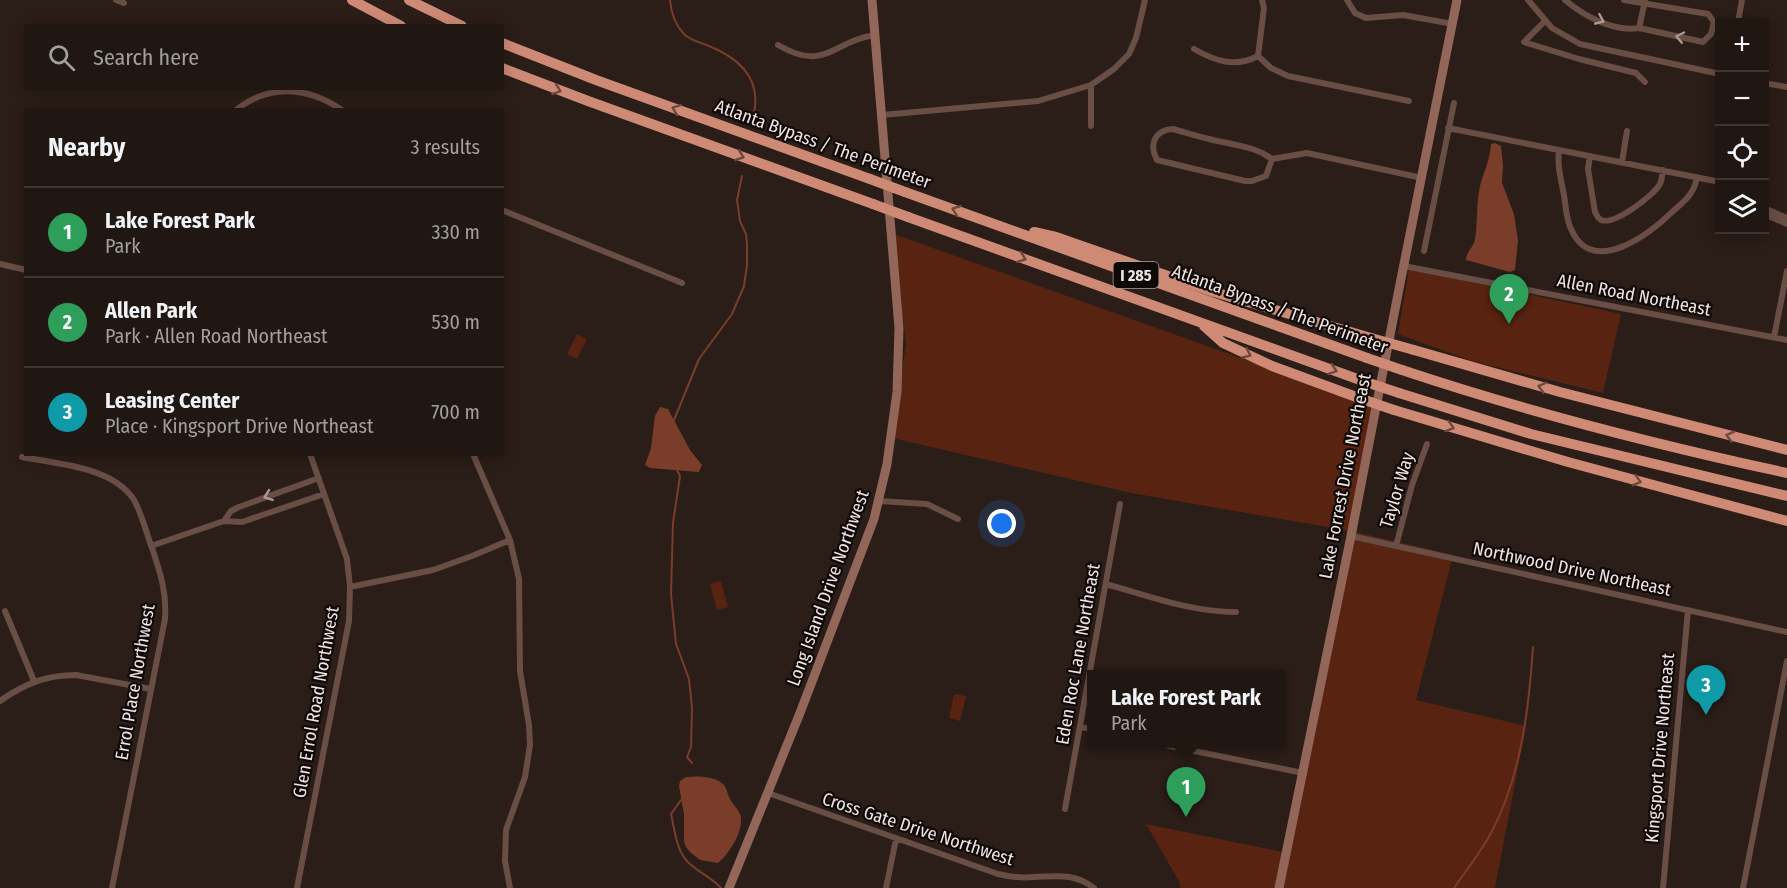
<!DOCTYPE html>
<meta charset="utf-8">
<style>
:root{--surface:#201612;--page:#281f1b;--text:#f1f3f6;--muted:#a29f9f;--line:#3d3532;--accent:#0b8043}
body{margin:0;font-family:"Fira Sans Condensed",sans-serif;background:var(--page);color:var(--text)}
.controls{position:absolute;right:18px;top:18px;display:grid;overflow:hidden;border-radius:0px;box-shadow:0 3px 15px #0003}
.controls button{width:54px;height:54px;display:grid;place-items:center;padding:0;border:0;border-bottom:2px solid var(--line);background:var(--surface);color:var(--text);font:30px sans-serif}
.you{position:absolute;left:1002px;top:524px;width:21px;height:21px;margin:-15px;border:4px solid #fff;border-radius:50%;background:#1a73e8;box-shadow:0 0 0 9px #1a73e833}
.badge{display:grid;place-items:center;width:39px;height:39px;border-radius:50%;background:var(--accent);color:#fff;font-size:20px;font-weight:700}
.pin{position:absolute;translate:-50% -50px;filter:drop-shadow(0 2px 3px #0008)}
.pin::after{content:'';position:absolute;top:32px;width:21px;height:18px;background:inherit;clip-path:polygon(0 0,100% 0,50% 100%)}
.popup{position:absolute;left:1087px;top:670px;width:198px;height:78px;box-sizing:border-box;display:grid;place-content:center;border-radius:0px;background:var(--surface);filter:drop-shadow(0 2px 4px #0005);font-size:20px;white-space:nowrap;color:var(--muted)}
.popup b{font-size:22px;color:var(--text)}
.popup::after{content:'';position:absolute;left:50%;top:100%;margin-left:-12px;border:12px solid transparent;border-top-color:var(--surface)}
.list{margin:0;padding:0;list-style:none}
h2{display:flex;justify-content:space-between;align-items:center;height:78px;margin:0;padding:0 24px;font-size:26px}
h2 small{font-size:20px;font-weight:400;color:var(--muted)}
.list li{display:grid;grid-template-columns:39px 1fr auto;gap:18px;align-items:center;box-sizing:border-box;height:90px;padding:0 24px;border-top:2px solid var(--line)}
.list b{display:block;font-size:22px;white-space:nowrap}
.list p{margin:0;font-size:20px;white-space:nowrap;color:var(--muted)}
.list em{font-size:20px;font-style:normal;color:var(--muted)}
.icon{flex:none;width:33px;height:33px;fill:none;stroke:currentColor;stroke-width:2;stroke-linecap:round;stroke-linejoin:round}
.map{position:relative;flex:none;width:1787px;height:888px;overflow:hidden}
.search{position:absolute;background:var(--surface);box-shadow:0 3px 15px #0003;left:24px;top:24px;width:480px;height:66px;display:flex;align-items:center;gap:15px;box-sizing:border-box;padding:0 21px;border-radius:0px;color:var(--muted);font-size:22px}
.panel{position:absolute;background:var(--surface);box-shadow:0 3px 15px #0003;left:24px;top:108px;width:480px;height:348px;border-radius:0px}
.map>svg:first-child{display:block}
.green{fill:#592311}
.water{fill:#793d2a}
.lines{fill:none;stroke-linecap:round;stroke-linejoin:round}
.stream{stroke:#793d2a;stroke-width:2}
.street{stroke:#694e45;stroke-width:6}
.secondary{stroke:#926658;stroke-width:9}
.highway{stroke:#ce8a75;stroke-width:10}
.highway-bridge{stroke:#ce8a75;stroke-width:10}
.oneway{stroke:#ac9993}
.oneway2{stroke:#6e4a3e}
.labels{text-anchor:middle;stroke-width:4.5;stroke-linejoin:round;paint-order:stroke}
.shield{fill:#0f0907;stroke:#aca2a0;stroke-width:1.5}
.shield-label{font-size:16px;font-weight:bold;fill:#efe4e1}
.street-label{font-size:18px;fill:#efe4e1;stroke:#0f0907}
</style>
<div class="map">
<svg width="1787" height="888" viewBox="0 0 1787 888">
<rect width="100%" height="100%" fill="#2b1d18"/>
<!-- green -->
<path class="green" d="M894 234 1375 406 1356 532 1453 555 1416 700 1526 726 1495 888H1180V883L1146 824 1288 853 1356 532 1131 493 892 438 906 344Z
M1409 269 1621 314 1603 393 1472 361 1398 334Z
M577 334 587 339 577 359 567 354Z
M721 581 728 607 717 610 710 584Z
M954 694 966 696 960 721 949 718Z"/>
<!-- water -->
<path class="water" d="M1495 143 1501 146 1503 165 1502 183 1514 214 1518 241 1515 270 1510 272 1466 260C1466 252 1474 247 1475 239 1478 221 1476 203 1480 186 1484 171 1490 160 1491 144Z
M660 407 668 409 690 450 702 465 699 472 650 468 645 465 651 448 655 416Z
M686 777C697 776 714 776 723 784 727 788 727 792 729 797 732 804 739 809 741 817 743 832 729 854 718 863L700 860 690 852 686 847 684 842V814L679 786 680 781Z"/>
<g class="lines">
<!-- stream -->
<path class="stream" d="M670 0C671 12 675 25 684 34 691 41 700 42 709 46 741 59 763 80 753 117
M674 420 699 359 732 314 744 286 747 265V244L746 234 740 221 737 200 742 176
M677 470 680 476 673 523 671 594 676 644 689 679 692 708 691 747 687 757 692 763
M681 800 671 814C675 831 676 852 690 864 700 873 712 878 721 888
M1454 888C1467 869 1482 851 1492 831 1521 776 1529 708 1533 647"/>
<!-- street -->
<path class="street" d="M116 0 124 3
M1347 0 1355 13 1366 18 1403 15 1453 24
M1528 0 1552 28 1580 44 1720 74
M1565 0C1584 16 1613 32 1639 28L1703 42 1711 34 1714 22 1708 14 1624 0
M1545 21 1524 42 1579 59 1636 73 1645 82
M1738 22 1742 0
M1639 28 1645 1
M778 45C826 73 832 41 875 35
M1194 49C1215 61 1235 68 1258 56
M1258 56 1271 68 1288 76 1409 101
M1258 56 1264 8 1262 0
M1764 83 1787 87
M236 110C270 83 308 87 342 110
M882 115 1038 101 1091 85 1114 69 1129 54 1136 38 1145 0
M1091 126V85
M1448 128 1720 182
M1173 129C1191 134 1209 140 1228 143 1244 147 1257 148 1272 159L1266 176 1252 181H1245L1157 160C1149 145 1154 130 1173 129Z
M1559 150C1557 165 1561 180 1564 195 1566 207 1566 220 1572 231 1593 276 1649 235 1671 213 1684 201 1694 195 1697 177
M1590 156 1588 169 1595 212C1597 215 1597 218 1601 220 1614 226 1654 195 1660 184 1662 180 1662 174 1663 170
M1272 159 1307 153 1422 178
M1622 162 1627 131
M1764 208 1787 218
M502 210 682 283
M1764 214 1787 224
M1424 251 1454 103
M0 264 26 270
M1404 266 1787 340
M1774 337 1787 271
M473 454 510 540 519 579 520 671 529 725 530 745 525 777 506 830 505 861 510 888
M22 457C58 464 113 467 134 500 142 514 146 532 152 548 160 572 167 592 165 619L112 888
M879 501 927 504 958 519
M224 521 231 511 239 507 319 478
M1351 536 1787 632
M151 546 224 521 242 522 324 494
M1396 546 1412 485 1427 444
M1106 584C1149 596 1191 612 1236 612
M350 587 433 570 472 556 510 540
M5 611 34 681
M0 701C24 684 46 675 76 675L151 689
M1080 727 1092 729
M1160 744 1303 773
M768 793 998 874C1010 877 1023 878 1035 877 1058 876 1075 873 1094 888
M1065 809 1120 504
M297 888 349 621 350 587 347 559 310 454
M886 888 896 839
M1663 888 1688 610
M1743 888 1787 661"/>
<!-- secondary -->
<path class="secondary" d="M729 888 800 713 874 519 887 464 897 392 899 328 872 0
M1279 888 1351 536 1399 289 1457 0"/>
<!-- highway -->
<path class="highway" d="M352 0 401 26
M409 0 462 26
M502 43 596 80 870 179
M502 68 588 101 873 204
M905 192 1367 358
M908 217 1363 381
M1034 232 1056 237 1214 292 1371 338
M1204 326 1223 343 1272 366 1359 398
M1414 350 1560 392 1787 450
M1402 370C1528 412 1657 445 1787 473
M1399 393 1531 434 1787 496
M1394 410 1568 462 1787 521"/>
<!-- highway-bridge -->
<path class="highway-bridge" d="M870 179 905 192
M873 204 908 217
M1371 338 1414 350
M1367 358 1402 370
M1363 381 1399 393
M1359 398 1394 410"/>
</g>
<!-- one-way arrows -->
<defs><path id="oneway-chevron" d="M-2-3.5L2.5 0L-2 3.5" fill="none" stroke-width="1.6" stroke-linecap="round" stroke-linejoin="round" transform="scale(1.5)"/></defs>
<g class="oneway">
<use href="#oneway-chevron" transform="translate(1600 20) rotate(23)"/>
<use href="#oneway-chevron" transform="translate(1680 37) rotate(-168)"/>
<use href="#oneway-chevron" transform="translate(268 496) rotate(160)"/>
</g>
<g class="oneway2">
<use href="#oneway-chevron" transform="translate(557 90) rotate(21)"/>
<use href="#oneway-chevron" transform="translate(676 109) rotate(-160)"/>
<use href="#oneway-chevron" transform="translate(740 156) rotate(20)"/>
<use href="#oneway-chevron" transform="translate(956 210) rotate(-160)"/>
<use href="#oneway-chevron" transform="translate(1022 258) rotate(20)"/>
<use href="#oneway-chevron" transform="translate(1247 354) rotate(25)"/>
<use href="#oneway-chevron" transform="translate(1333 370) rotate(19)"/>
<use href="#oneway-chevron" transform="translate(1542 387) rotate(-165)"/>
<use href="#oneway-chevron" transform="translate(1450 427) rotate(18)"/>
<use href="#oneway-chevron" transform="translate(1730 436) rotate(-166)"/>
<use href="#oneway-chevron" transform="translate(1637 481) rotate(16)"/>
</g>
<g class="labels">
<!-- shield labels -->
<rect class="shield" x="1113.5" y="262" width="45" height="26" rx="4.5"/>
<g class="shield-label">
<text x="1136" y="281">I 285</text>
</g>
<!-- street labels -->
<g class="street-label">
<text transform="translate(823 144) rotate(20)" y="6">Atlanta Bypass / The Perimeter</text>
<text transform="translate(1634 295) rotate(11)" y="6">Allen Road Northeast</text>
<text transform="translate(1280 309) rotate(20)" y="6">Atlanta Bypass / The Perimeter</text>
<text transform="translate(1345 476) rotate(-79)" y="6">Lake Forrest Drive Northeast</text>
<text transform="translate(1397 490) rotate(-73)" y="6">Taylor Way</text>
<text transform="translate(1572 569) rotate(12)" y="6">Northwood Drive Northeast</text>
<text transform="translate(828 588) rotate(-70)" y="6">Long Island Drive Northwest</text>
<text transform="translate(1078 654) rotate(-80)" y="6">Eden Roc Lane Northeast</text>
<text transform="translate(135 682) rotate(-80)" y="6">Errol Place Northwest</text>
<text transform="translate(316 702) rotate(-80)" y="6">Glen Errol Road Northwest</text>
<text transform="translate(1660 748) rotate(-85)" y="6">Kingsport Drive Northeast</text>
<text transform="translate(918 829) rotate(18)" y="6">Cross Gate Drive Northwest</text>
</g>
</g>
</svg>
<div class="controls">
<button>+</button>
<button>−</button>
<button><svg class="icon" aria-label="locate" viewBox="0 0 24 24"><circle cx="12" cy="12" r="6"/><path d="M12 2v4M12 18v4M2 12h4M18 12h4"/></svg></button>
<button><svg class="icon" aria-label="layers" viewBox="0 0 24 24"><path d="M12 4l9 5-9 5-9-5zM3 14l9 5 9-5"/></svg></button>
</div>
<div class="you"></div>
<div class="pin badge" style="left:1186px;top:817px;background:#2e9e5b">1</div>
<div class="popup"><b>Lake Forest Park</b>Park</div>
<div class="pin badge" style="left:1509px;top:324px;background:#2e9e5b">2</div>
<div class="pin badge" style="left:1706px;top:715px;background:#0f9aa8">3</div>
<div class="search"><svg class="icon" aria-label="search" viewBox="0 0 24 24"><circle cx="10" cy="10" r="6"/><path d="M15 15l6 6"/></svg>Search here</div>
<section class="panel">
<h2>Nearby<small>3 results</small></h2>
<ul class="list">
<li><span class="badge" style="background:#2e9e5b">1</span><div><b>Lake Forest Park</b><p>Park</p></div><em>330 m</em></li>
<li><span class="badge" style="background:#2e9e5b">2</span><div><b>Allen Park</b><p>Park · Allen Road Northeast</p></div><em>530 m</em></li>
<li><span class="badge" style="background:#0f9aa8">3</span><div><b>Leasing Center</b><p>Place · Kingsport Drive Northeast</p></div><em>700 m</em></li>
</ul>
</section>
</div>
